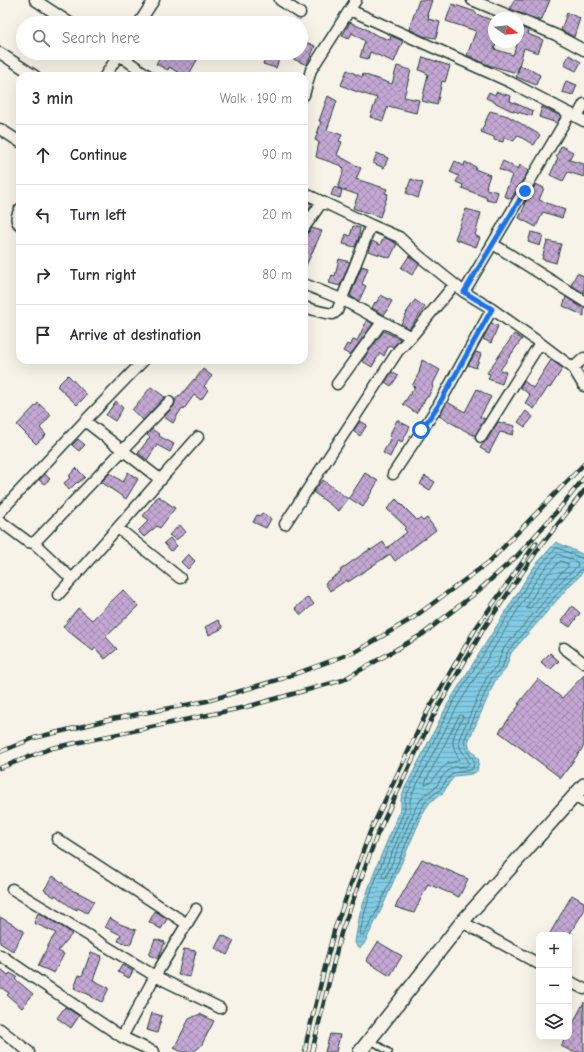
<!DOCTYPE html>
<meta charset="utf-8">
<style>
:root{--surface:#fff;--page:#f2f2f3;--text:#2b2b33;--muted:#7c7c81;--line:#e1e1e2}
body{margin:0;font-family:"Comic Neue",sans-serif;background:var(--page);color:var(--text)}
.controls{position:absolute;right:12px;bottom:12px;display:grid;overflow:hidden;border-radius:8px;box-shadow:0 4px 16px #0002}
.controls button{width:36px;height:36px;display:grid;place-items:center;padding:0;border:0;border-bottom:1px solid var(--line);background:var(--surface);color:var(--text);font:20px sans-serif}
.compass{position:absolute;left:488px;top:12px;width:36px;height:36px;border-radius:50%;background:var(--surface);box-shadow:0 4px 16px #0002;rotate:104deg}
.stop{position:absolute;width:12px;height:12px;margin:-9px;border:3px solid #1a73e8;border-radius:50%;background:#fff}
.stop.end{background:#1a73e8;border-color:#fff;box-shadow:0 1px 4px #0008}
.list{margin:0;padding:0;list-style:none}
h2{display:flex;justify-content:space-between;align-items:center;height:52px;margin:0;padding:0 16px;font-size:17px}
h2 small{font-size:13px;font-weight:400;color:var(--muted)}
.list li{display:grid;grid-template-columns:26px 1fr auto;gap:12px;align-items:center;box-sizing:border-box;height:60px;padding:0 16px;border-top:1px solid var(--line)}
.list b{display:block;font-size:15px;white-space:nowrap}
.list em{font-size:13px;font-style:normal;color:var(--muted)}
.icon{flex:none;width:22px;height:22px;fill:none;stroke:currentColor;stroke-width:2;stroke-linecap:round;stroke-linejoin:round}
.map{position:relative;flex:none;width:584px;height:1052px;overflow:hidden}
.search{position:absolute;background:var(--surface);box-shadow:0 4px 16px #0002;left:16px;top:16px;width:292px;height:44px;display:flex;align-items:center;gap:10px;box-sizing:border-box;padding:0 14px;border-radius:22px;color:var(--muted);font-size:15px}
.panel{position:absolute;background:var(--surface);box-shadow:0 4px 16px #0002;left:16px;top:72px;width:292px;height:292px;border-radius:12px}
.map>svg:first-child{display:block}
.water{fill:url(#water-rules);stroke:#5a929d}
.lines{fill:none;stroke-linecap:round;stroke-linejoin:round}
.shore{stroke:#47767a;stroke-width:1}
.building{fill:url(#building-cross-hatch);stroke:#1f3d34}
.service-casing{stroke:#1f3d34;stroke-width:8}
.minor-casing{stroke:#1f3d34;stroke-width:13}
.tertiary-casing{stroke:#1f3d34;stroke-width:16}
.service{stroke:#f7f3e8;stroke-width:5}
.minor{stroke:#f7f3e8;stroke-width:10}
.tertiary{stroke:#f7f3e8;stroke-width:13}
.rail-casing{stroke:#1f3d34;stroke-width:4.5}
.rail{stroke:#f7f3e8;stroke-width:3;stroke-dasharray:9;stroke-linecap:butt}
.route{stroke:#1a73e8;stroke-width:5}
</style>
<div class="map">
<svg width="584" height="1052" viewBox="0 0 584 1052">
<defs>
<pattern id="water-rules" width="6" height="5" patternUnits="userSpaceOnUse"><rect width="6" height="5" fill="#82cbe3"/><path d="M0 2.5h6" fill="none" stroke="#6aa6b9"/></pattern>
<pattern id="building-cross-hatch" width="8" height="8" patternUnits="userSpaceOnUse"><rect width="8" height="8" fill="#c4a7d4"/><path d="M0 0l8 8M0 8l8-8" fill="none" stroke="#9f89ad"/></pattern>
</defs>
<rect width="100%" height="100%" fill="#f7f3e8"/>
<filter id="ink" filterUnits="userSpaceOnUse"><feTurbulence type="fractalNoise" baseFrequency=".025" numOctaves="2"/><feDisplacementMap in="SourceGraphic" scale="8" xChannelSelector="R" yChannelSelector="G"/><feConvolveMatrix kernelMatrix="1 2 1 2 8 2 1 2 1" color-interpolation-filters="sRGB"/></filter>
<g filter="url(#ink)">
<!-- water -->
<path class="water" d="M556 542 584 555C584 572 584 573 571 584L511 653 505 670 495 681 468 742 469 747 479 760 477 771 472 774 455 776 449 783 443 793 430 802 424 811 381 910 364 944 360 948 357 947 355 942 360 913 375 870 401 808V799L404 790 449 702 533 568Z"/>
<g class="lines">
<!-- shore -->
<path class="shore" d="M558 554 577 562 578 565 573 571 564 578 504 648 497 665 487 677 459 739C458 752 468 755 469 765L467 766 454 767 450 769 442 777 436 787 423 796 416 807 386 877 383 878 382 876 383 873 410 811V800L412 794 457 707 540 574Z
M584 558H581L558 548H556L536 571 452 704 408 792 405 799V809C388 850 368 890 360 933L361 935H364L378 909 421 809 427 799 440 790 446 781 453 773 470 770 473 769 474 761 466 749 464 741 491 679 502 668 508 651 568 581 577 574 580 570 584 569
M561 561 568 564V567L560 574 530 608 527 609V606L545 577 559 562Z
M460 715H462L463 717C459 725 452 735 453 745 454 750 457 755 459 760 455 762 450 762 446 765 438 770 434 783 425 785V783Z"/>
</g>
<!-- building -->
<path class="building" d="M419 0H432L427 15H429L428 19 440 22 436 38 423 36 409 29Z
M514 0H550L541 21 510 9Z
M452 4 476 12V14L494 21V42H497L494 49 513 55 523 28 529 31 528 34 543 40 538 53 524 48 517 73 488 65 467 55 476 31 446 21Z
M567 13 580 18 574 37 561 30Z
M350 22 360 27 361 26 376 35 390 40 391 36 403 41 394 62 370 52 368 59 360 57 365 41 352 33 349 39 342 36Z
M301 40 315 46 307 65 279 53H301Z
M162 53H201L188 76H184L169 67 168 70 156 64Z
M267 53H270L280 56 276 68 263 64Z
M569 55 581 62 576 71 564 65Z
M423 57 450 66 445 82 442 81 437 105 422 101 428 74 419 70Z
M397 66 411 70 404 97 419 100 416 113 388 106 383 121 370 117 377 98 352 90 341 85 347 70 362 77 363 74 392 84Z
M520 66 532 70V71L540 75 536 85 516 77Z
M566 81 577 85 573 95 562 92Z
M489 92 495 95 496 92 511 96 510 101 533 111 532 116 510 110 486 98Z
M328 96 337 101 327 130 342 135 339 141 342 142 337 155 361 168 356 179 387 189 385 193 388 194 380 217 353 208 358 195 338 188 344 169 342 167V166L316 157 319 142 315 140 321 122 319 121Z
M542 107 561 116 557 123 539 117Z
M490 111 508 116 540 135 534 145 517 135 514 141 504 137 503 142 494 140V137L481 132Z
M561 146 573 152 569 160 584 164V177L568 172 563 181 550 175 558 158 556 157Z
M377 153 388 158 384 168 373 163Z
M455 161 464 166 465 162 476 167 475 169 490 175 486 186H487L486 189 498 192 495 202 486 200 487 198 462 188 463 185 456 182 459 176 450 172Z
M503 161 518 169 520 165 529 170 511 199 504 196 512 175 499 169Z
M411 179 423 183 418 198 406 193Z
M536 184 544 188 539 200 565 210 562 218 543 212 536 227 519 218 525 205 524 204Z
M334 187 342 190 340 198 331 195Z
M304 200 312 204 304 217Z
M466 209 481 213 475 235 480 238 476 247 455 239Z
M353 226 360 228 359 236V237L355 247 343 244 346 234 350 236Z
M312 228 322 231 304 270V234H307Z
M531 232 543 235 540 246 528 242Z
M384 237 397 244 390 258 368 251 372 241 380 245Z
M547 241 561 244 556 263 542 259Z
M409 256 419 264 412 275 401 268Z
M339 259 350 262 340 286 329 283 332 275 335 276Z
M362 266 368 268 362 284 366 286 359 301 350 296Z
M577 273 584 276V293L571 285Z
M381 295 392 301 384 315 372 308 375 302 376 303Z
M566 297 581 307H584V316L563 306Z
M415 300 425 307 409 329 401 324 407 313H406Z
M367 320 373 324 350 355 343 351 347 344 350 346 353 340 357 341Z
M491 323 498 326 491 343 483 339Z
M384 331 400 339 393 347 389 345 384 356 380 353 372 367 362 361Z
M514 334 522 339 500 370 506 372 502 384 488 379 490 374 487 373Z
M476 352 481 354 476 368 468 365Z
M422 360 440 370 432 386 433 387 428 397H427L416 413 403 404 415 387 412 386 419 373Z
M551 360 563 368 550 388 548 387 534 409 525 403 530 395 520 387 524 381 533 388Z
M203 369 212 376 204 386 208 390 201 400 194 395 184 409 182 408 173 423 164 417 174 406 175 403V400L179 395 180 396 194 379 195 380Z
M392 372 398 376 391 386 385 382Z
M68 375 87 395 77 405 57 386Z
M151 387 165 397 143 420 132 410Z
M477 389 491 397 480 417 485 419 475 436 439 416 447 402 465 412Z
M116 401 123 408 115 421 106 415Z
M38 403 51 415 40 428 46 435 36 444 17 425Z
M526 411 533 417 525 427 518 422Z
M397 420 410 427 402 442 398 440 390 457 383 453 391 437 389 436Z
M360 421 367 425 360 436 353 431Z
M498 422 515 426 513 435 500 432 489 453 480 448 483 443 487 440Z
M152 429 160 435 159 436 174 444 170 452 157 445 147 460 138 453 150 437 147 435Z
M78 439 85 445 79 451 72 445Z
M76 468 85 477 78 483 77 482 69 490 64 483 71 477 69 476Z
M128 472 138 479 126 499 101 482 110 473 123 482Z
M365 473 378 481 363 507 349 498Z
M45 474 50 479 44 484 39 480Z
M425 476 435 482 430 490 420 484Z
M323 480 348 499 339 511 313 492Z
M158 496 175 508 160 528 157 526 144 537 138 531 149 520 143 516Z
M396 499 417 520 420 518 423 521 427 518 436 530 395 561 390 554 348 582 347 580 330 591 325 583 341 572 340 570 370 549 371 550 383 542 387 548 407 532 404 529 406 527 387 509Z
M262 513 271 519 266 528 253 522 257 515 260 516Z
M180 525 186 532 176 540 169 535Z
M170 538 177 546 171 551 164 543Z
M188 554 195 561 188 569 181 562Z
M123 590 138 606 106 637 117 649 105 659 95 648 93 651 63 627 78 608 92 620Z
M308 597 314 604 301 615 295 608Z
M572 606 580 613 570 627 561 621Z
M218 620 223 628 209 635 205 627Z
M550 653 559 661 550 670 541 662Z
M584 675V746L561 778 499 732 520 704H518L538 679 562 698Z
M422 859 468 879 459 897 428 884 414 913 395 907Z
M53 876 63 883H62L69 889 81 894 94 901 87 913 78 908 77 910 71 907 55 895 54 897 44 890Z
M572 895 584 902V911L569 935H549Z
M155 911 167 919 161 929 149 922Z
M38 913 66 929 72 934 58 951 64 954 54 973 38 966 51 940 56 933 34 923Z
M0 917 24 931 13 951 0 943Z
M110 918 120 924 136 930 130 945 118 941 121 935 105 927Z
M222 935 234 941 227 955 215 948Z
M155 939 165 942 158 959 149 955Z
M378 942 402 956 390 976 366 961Z
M184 949 196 951 190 977 178 975Z
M91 952 102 956 93 980 109 988 102 1002 91 997 92 996 74 988 79 975 82 976Z
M122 965 133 971 129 978 118 972Z
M0 968 8 975 10 973 17 977 15 979 33 994 22 1008 7 995 9 993 0 987Z
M584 1002V1052H573L561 1046 566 1037H569V1031Z
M65 1007 79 1016 71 1028 57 1018Z
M152 1013 162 1016 157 1033 147 1030Z
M200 1014 214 1021 201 1046 193 1052H182L174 1048 189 1019Z
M330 1034 340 1035 336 1052H325Z"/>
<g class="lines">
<!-- service casing -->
<g class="service-casing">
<path id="service" d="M370 1040 389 1052"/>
</g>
<!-- minor casing -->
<g class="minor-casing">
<path id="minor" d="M35 0 70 23
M280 0 300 13
M472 0 515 18
M350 10 510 82 584 121
M518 19 556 35 584 50
M139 23 154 0
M0 53 35 76
M116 53 149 76
M105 76 120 53
M304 95 311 70 356 0
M577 117 584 104
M0 129 20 142
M304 193 371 225 399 237 418 255 464 292 492 309 540 343 573 368 584 386
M20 209C17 215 14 220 20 225
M304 228 322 202
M493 244 584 301
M304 284 341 299 411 337
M464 292 570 113
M304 307C314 310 323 313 333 314L337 311 371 225
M573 368 584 358
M337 384 382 322
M85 421 161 480
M481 437 540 343
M393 474 438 406 492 309
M0 512 85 421 144 360
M0 521 28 542 34 543 169 402
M285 524 398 351 411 337 454 285
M118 528 180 578
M34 543 72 579
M58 595 198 437
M564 648 584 663
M574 796 584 802
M57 839 187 924
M12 889 155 976 220 1008
M462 922 539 964
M0 955 122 1037 154 1052
M569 981 584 989
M0 1029 29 1052
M122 1037 155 976 196 909"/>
</g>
<!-- tertiary casing -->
<g class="tertiary-casing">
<path id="tertiary" d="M360 1052 462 922 584 785"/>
</g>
<!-- service -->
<use href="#service" class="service"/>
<!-- minor -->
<use href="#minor" class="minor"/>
<!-- tertiary -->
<use href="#tertiary" class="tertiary"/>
<!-- rail casing -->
<g class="rail-casing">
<path id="rail" d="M0 752 34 738 112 719 207 701 284 678 355 652 413 618 489 562 584 464
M0 768 52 748 246 707 343 680 423 634 478 591 517 556 559 509 584 478
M305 1052 307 1039 334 931 370 832 426 714 476 628 536 543
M312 1052 315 1039 341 933 377 835 433 716 484 628 539 548 584 491"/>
</g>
<!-- rail -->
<use href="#rail" class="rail"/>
</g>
</g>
<g class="lines" filter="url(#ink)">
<!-- route -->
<path class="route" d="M421 430 438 406 492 309 464 292 525 191"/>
</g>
</svg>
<div class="controls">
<button>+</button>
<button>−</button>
<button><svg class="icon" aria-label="layers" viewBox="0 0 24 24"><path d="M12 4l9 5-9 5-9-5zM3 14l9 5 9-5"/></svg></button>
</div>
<svg class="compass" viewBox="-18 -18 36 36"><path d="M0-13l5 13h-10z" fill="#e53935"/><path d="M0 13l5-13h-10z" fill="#7c7c81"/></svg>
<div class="stop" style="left:421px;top:430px"></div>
<div class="stop end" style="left:525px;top:191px"></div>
<div class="search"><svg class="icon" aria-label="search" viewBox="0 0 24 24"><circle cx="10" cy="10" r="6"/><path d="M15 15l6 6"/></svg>Search here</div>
<section class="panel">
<h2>3 min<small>Walk · 190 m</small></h2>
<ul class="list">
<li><svg class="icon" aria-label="ahead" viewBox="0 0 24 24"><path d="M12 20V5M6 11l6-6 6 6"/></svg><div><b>Continue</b></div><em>90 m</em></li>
<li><svg class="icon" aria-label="left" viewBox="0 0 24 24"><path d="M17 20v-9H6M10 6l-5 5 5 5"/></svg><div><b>Turn left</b></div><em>20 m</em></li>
<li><svg class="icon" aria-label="right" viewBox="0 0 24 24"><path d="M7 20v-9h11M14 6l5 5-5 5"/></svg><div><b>Turn right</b></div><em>80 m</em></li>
<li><svg class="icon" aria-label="arrive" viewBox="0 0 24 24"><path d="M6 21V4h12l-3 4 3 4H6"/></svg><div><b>Arrive at destination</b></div></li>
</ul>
</section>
</div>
